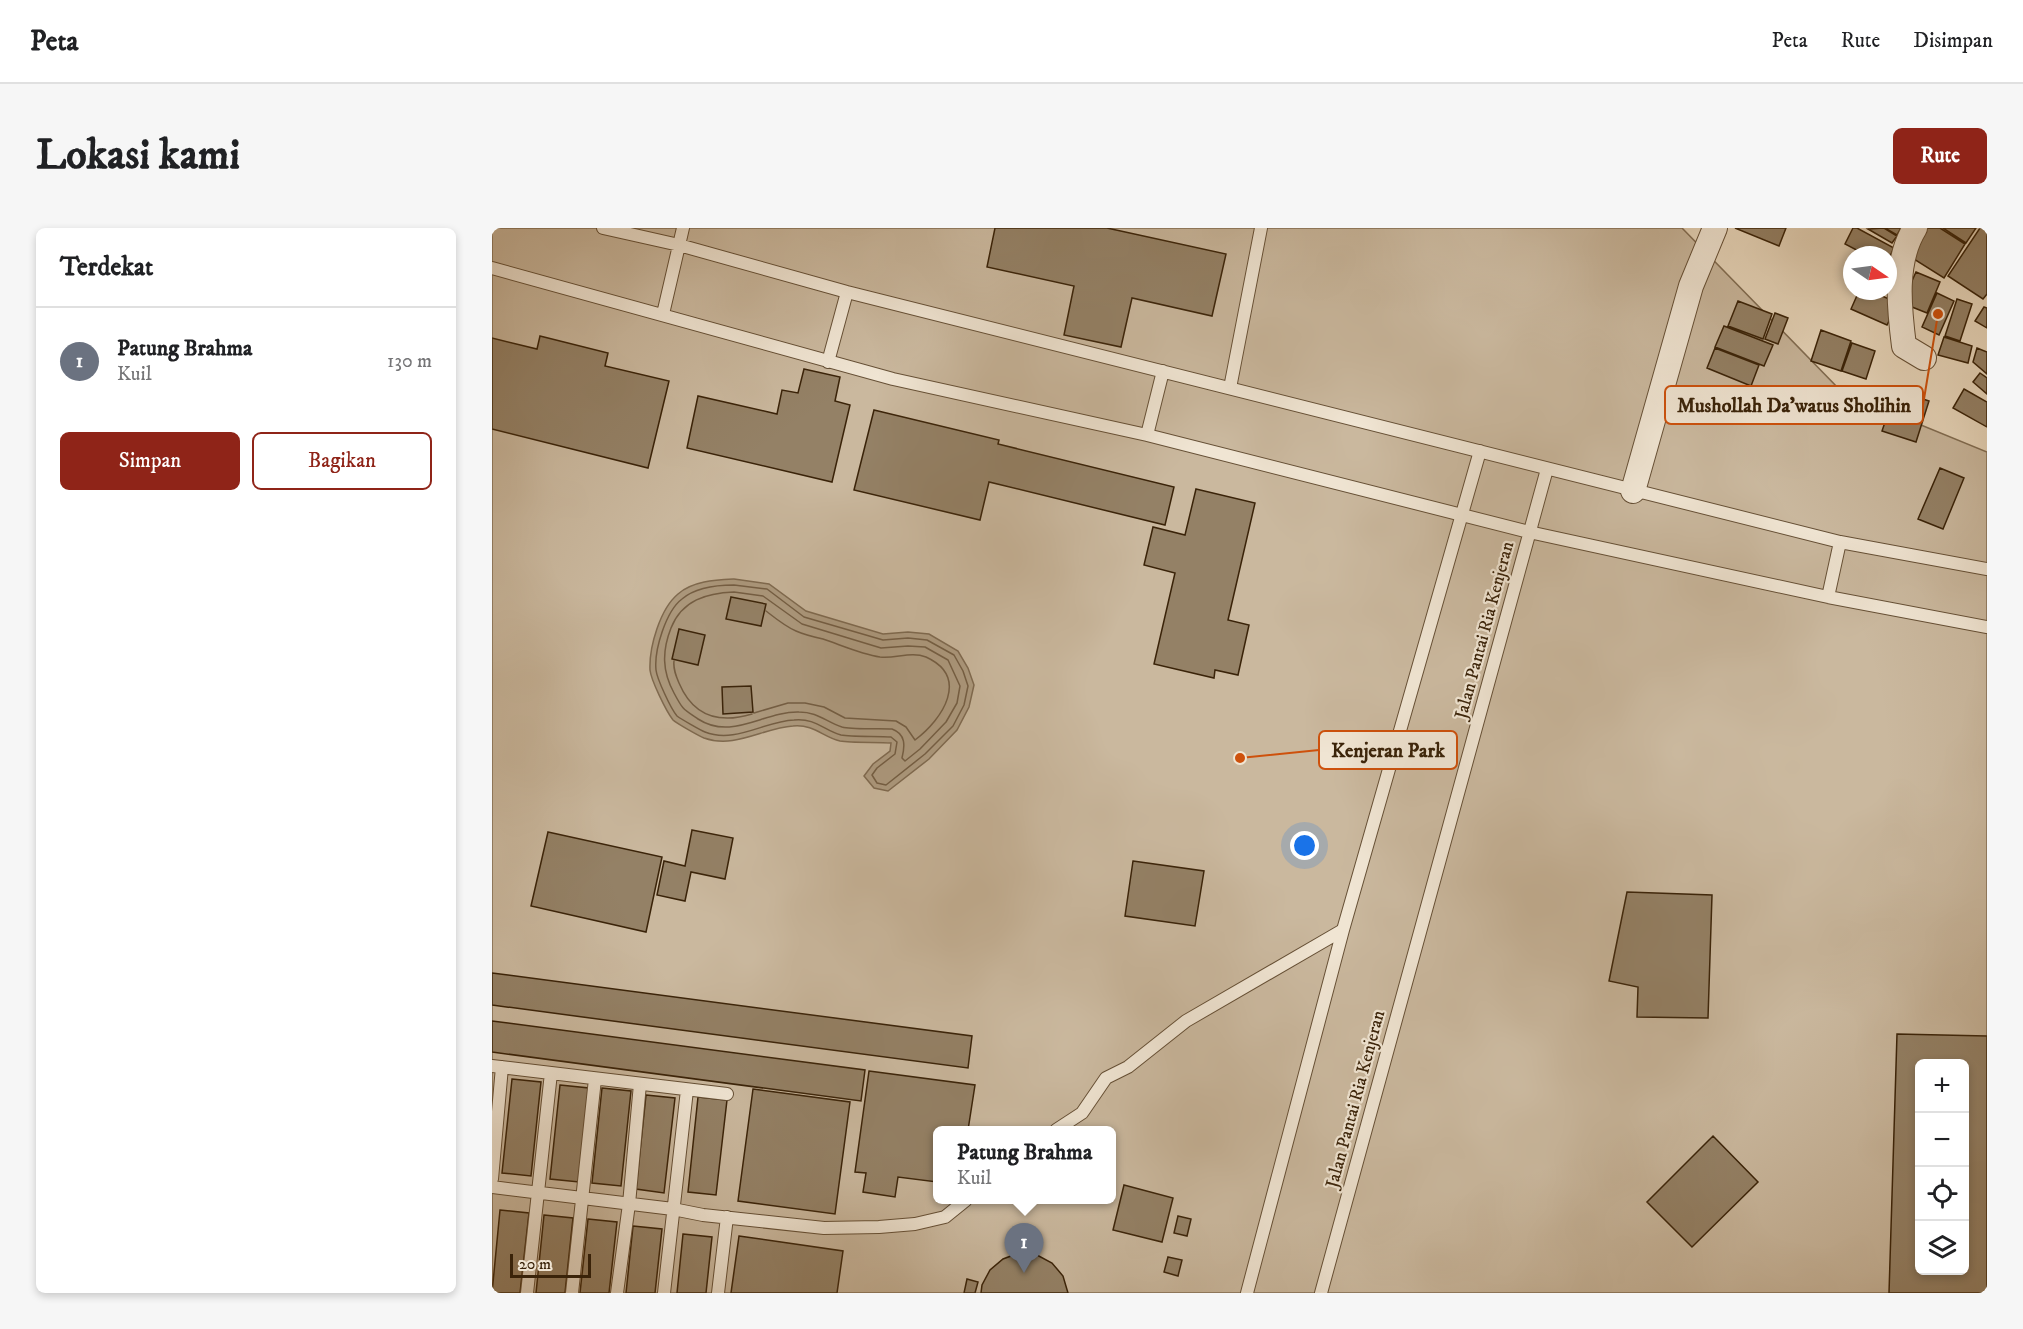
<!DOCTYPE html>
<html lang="id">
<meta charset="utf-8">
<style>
:root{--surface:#fff;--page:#f6f6f6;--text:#202124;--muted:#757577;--line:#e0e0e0;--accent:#8f2418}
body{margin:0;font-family:"IM FELL DW Pica",serif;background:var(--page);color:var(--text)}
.controls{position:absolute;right:18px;bottom:18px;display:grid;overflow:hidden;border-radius:9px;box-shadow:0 3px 9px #0003}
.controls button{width:54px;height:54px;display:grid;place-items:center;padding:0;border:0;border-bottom:2px solid var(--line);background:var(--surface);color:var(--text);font:30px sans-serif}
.compass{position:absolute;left:1351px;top:18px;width:54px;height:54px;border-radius:50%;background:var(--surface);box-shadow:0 3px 9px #0003;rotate:103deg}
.scale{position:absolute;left:18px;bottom:15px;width:81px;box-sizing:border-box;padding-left:6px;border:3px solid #3a2309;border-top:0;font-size:16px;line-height:21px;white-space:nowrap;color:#3a2309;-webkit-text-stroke:4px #f0e5d3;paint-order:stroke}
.you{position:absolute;left:813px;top:618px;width:21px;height:21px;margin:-15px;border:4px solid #fff;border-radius:50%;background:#1a73e8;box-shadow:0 0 0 9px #1a73e833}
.badge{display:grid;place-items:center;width:39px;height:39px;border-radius:50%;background:var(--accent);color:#fff;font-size:20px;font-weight:700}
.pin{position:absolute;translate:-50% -50px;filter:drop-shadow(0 2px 3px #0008)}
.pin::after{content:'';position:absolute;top:32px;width:21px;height:18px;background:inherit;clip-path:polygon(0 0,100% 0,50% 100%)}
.popup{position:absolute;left:441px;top:898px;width:183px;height:78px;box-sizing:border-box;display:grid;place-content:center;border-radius:9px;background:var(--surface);filter:drop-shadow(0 2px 4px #0005);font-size:20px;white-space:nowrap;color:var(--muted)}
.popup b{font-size:22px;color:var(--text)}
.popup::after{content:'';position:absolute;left:50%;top:100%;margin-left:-12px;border:12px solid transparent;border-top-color:var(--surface)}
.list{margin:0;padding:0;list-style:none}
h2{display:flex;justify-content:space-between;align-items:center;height:78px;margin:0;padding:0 24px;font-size:26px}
h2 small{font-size:20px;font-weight:400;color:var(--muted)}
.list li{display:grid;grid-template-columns:39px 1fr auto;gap:18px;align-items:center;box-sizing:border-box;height:108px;padding:0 24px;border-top:2px solid var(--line)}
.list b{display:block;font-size:22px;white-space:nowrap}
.list p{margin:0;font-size:20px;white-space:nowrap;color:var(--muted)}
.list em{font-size:20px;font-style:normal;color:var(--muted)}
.actions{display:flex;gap:12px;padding:18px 24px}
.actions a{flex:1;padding:14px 0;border:2px solid var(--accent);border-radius:9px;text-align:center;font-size:21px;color:var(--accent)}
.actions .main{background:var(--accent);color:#fff}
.icon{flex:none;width:33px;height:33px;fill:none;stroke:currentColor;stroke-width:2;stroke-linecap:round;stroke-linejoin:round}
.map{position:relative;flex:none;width:1495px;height:1065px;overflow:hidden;border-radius:9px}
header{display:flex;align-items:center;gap:36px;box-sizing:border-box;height:84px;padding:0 30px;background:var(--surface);border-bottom:2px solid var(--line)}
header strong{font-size:28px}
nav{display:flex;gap:33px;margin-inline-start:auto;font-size:21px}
.intro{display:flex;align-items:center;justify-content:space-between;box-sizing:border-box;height:144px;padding:0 36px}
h1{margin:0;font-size:42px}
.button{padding:15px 27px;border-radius:9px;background:var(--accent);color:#fff;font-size:21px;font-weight:700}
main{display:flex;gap:36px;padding:0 36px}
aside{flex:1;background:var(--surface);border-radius:9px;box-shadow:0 3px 9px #0003}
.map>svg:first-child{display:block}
.green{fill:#cab89e;stroke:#826e54;stroke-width:1.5;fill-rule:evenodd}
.water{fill:#ad9a7f;stroke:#7f6a50;stroke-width:1.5}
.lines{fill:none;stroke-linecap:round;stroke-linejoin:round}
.shore{stroke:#745e44;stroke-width:1.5}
.building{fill:#948166;stroke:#3a2309;stroke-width:1.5;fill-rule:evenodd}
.lane-casing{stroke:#665036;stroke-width:14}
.street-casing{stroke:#665036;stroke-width:26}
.lane{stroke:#f0e5d3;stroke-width:12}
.street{stroke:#f0e5d3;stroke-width:24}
.labels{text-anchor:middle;stroke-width:4.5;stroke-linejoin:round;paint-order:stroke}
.street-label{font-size:18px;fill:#3a2309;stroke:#f0e5d3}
.leader{fill:none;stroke:#ce510c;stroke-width:2}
.callout-dot{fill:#ce510c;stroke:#f0e5d3;stroke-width:2}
.callout{fill:#f0e5d3;stroke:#ce510c;stroke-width:2}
.callout-label{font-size:20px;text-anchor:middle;font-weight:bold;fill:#3a2309}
</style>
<header>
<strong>Peta</strong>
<nav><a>Peta</a><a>Rute</a><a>Disimpan</a></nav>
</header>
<div class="intro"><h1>Lokasi kami</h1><a class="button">Rute</a></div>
<main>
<aside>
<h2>Terdekat<small></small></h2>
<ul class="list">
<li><span class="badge" style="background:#6b7280">1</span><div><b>Patung Brahma</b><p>Kuil</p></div><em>130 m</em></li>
</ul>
<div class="actions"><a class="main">Simpan</a><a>Bagikan</a></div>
</aside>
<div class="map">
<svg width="1495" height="1065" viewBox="0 0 1495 1065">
<rect width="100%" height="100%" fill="#e8d7bc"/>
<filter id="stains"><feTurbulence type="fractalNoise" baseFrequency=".00333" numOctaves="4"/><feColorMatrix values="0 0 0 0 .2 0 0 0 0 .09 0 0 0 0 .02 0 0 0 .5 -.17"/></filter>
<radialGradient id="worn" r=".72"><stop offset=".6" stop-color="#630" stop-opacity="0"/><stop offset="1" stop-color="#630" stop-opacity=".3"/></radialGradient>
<!-- green -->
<path class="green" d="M0 0H1190L1351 165 1495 224V1065H0ZM1428 836H1472V1042H1428ZM445 902H619V972H445Z"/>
<!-- water -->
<path class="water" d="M242 351 277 356 314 383 391 406 416 404 437 406 466 423 476 440 482 457 477 479 465 502 437 531 396 563 382 560 372 548 381 536 398 523 399 515C385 514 360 515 348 513 331 509 322 496 301 498 271 500 243 521 212 510 207 508 184 495 181 492 174 483 159 452 158 442 157 419 168 381 186 366 201 353 223 352 242 351Z"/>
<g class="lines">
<!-- shore -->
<path class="shore" d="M242 357 275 361 312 389 391 412 416 410 435 412 462 427 471 443 476 458 472 477 461 498 433 526 394 557 385 555 380 547 385 540 403 526 405 514 399 509C386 508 360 509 349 507 331 502 324 490 302 492 273 493 243 516 213 504 208 502 189 491 185 488 179 481 165 451 164 442 162 422 174 383 190 371 204 359 225 357 242 357Z
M242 364 271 368 310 396 389 420 416 418 433 419 456 432 468 458 465 475 454 494 428 521 413 533 410 530C413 518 414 506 400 501 387 500 361 502 350 499 334 494 326 484 307 484 272 483 240 513 206 491 191 481 191 482 182 465 170 443 170 423 179 400 190 372 215 365 242 364Z
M182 433C181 441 184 448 187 455 201 488 227 496 260 486
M262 485 296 475H313L332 479 353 490 404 493 414 499 423 512C451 491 478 449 434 429 419 423 403 431 388 429 369 426 349 417 331 411 322 409 313 407 304 403 294 399 283 390 274 383"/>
</g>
<!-- building -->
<path class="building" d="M503 0H615L734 26 720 88 640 70 629 119 572 107 582 58 495 39Z
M1243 0H1294L1287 18Z
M1361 0H1365L1402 20 1396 32V27H1374L1353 16Z
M1392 0 1405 8 1400 15 1376 1Z
M1393 0H1409L1405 7Z
M1431 0H1448L1473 16 1452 50 1414 26Z
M1451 0H1484L1474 15Z
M1488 0H1495V66L1491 71 1456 48Z
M1424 44 1448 54 1435 85 1410 75Z
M1367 63H1379L1406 75 1395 97 1359 81Z
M1445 65 1462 73 1447 107 1430 99Z
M1465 71 1480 76 1468 113 1453 108Z
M1246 73 1280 86 1271 111 1236 98Z
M1492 79 1495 80V100L1483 93Z
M1283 85 1296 90 1286 116 1273 111Z
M1232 98 1281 117 1272 138 1223 119Z
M1329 102 1359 113 1349 143 1319 133Z
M48 108 116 125 113 138 177 153 156 240 0 201V110L45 121Z
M1452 109 1480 118 1476 135 1446 127Z
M1360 115 1383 123 1374 151 1350 143Z
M1223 120 1267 137 1259 158 1215 140Z
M1485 120 1495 124V146L1481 134Z
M312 141 348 149 343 173 358 177 340 254 195 220 206 168 285 186 290 162 306 165Z
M1488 145 1495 150V166L1481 154Z
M1472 161 1495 174V199L1461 180Z
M1404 162 1437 173 1424 214 1390 203Z
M382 182 507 212 506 216 682 259 673 297 497 254 488 292 362 262Z
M1448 240 1472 250 1451 301 1426 291Z
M704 261 763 275 736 392 757 397 746 447 723 442 722 450 662 436 683 345 652 337 661 299 693 307Z
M239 369 274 376 269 398 234 391Z
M187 401 213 407 206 437 180 431Z
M259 458 261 484 231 486 230 459Z
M200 602 241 610 233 651 199 644 193 673 165 667 172 633 193 638Z
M56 604 170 629 154 704 39 678Z
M641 633 712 643 703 698 633 688Z
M1135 664 1220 667 1216 790 1145 789 1146 759 1117 753Z
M0 745 480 808 476 840 0 777Z
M0 793 373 842 369 873 0 824Z
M1405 806 1495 808V1065H1397ZM1428 836H1472V1042H1428Z
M377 843 483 857 476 902H445V954L406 949 403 969 371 964 374 945 363 944Z
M20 851 49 854 39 948 10 945Z
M68 857 97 860 87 954 58 951Z
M110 860 139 863 129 958 100 955Z
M261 861 358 874 343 986 246 973Z
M154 867 183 870 172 965 144 961Z
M206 869 235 872 224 967 196 964Z
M1221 908 1266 954 1200 1019 1155 974Z
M632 957 681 970 670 1014 621 1002Z
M8 982 37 985 28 1065H0Z
M52 987 81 990 73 1065H44Z
M686 988 699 991 695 1008 682 1005Z
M96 991 125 994 117 1065H88Z
M141 998 170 1001 163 1065H134Z
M191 1006 220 1009 214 1065H185Z
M247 1008 351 1023 345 1065H239Z
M527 1025 545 1027 560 1035 571 1048 576 1065H489L490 1057 498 1042 511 1031Z
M676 1029 690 1032 686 1048 672 1044Z
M475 1051 486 1054 483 1065H472Z"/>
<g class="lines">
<!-- lane casing -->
<g class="lane-casing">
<path id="lane" d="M111 0 187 17 355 64 1348 314 1495 341
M0 40 401 151 655 207 1037 304 1336 369 1495 399
M171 86 191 0
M336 134 355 64
M738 160 769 0
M655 207 671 143
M1336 369 1348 314
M0 838 235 866
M564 902 590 885 614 850 636 839 694 793 851 702
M0 951 10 839
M0 959 181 981 211 987 332 1000 387 999 423 996 453 989 474 972
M35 1065 59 845
M80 1065 103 851
M125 1065 137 976 148 856
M172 1065 195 862
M226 1065 235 989
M755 1065 851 702 988 223
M829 1065 1055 241"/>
</g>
<!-- street casing -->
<g class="street-casing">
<path id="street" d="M1423 0C1402 34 1407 79 1412 118L1432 130
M1141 263 1199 58 1223 0"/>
</g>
<!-- lane -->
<use href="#lane" class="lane"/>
<!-- street -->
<use href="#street" class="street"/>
</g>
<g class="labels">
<!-- street labels -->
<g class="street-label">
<text transform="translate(992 402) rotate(-75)" y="6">Jalan Pantai Ria Kenjeran</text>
<text transform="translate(863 871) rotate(-75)" y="6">Jalan Pantai Ria Kenjeran</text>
</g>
</g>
<!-- callouts -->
<path class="leader" d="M1446 86L1431 177M748 530L827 522"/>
<g class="callout-dot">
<circle cx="1446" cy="86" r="6"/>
<circle cx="748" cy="530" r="6"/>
</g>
<g class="callout">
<rect x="1173" y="158" width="258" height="38" rx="6"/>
<rect x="827" y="503" width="138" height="38" rx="6"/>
</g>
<g class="callout-label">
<text x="1302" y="184">Mushollah Da'watus Sholihin</text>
<text x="896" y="529">Kenjeran Park</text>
</g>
<rect width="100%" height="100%" filter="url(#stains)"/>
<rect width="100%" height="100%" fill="url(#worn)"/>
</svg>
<div class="controls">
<button>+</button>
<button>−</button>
<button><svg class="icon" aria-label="locate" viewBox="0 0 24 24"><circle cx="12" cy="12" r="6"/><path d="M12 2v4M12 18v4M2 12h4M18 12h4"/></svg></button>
<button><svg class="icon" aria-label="layers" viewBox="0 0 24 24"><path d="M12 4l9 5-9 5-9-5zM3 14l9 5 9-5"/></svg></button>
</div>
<svg class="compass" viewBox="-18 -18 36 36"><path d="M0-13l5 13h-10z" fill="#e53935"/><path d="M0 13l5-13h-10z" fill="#757577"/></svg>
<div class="scale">20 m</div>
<div class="you"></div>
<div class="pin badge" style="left:532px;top:1045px;background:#6b7280">1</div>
<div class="popup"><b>Patung Brahma</b>Kuil</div>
</div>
</main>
